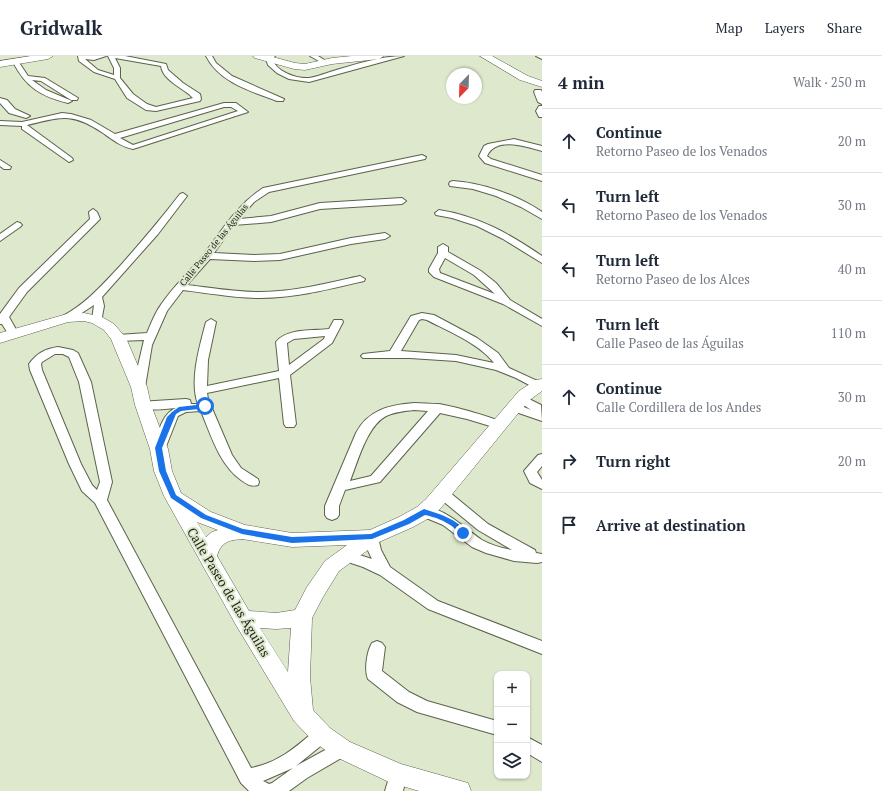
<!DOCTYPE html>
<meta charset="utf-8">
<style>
:root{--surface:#fff;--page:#f6f6f7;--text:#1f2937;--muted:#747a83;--line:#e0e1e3}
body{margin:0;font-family:"PT Serif",serif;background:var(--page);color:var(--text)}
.controls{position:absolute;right:12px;bottom:12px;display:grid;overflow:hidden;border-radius:8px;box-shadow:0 1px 3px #0004}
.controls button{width:36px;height:36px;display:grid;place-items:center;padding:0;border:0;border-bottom:1px solid var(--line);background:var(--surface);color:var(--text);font:20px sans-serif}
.compass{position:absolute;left:446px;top:12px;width:36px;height:36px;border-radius:50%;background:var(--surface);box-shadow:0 1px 3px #0004;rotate:203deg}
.stop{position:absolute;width:12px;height:12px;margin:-9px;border:3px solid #1a73e8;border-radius:50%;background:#fff}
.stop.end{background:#1a73e8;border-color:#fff;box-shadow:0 1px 4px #0008}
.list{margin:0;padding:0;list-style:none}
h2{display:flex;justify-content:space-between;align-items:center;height:52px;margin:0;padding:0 16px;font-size:17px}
h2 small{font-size:13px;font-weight:400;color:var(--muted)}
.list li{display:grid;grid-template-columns:26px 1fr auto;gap:12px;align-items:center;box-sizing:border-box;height:64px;padding:0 16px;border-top:1px solid var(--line)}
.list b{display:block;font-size:15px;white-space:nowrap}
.list p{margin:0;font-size:13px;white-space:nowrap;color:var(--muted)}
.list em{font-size:13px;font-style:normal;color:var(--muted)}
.icon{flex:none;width:22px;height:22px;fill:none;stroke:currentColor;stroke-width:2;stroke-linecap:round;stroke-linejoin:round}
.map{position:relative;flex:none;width:542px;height:735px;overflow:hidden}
header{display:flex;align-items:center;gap:24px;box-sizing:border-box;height:56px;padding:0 20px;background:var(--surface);border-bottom:1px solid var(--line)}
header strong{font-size:19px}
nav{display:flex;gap:22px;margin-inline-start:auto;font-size:14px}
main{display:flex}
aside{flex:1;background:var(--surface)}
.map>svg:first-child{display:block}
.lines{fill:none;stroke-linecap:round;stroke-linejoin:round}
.street-casing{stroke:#5a634b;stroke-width:2}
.secondary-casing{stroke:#5a634b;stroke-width:1}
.street{fill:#fff;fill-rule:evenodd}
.secondary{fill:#fff;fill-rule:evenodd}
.route{fill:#1a73e8}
.labels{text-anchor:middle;stroke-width:4;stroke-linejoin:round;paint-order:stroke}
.far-street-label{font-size:9px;fill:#22261b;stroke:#dee8cd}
.near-street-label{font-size:13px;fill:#22261b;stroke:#dee8cd}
</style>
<header>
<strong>Gridwalk</strong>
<nav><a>Map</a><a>Layers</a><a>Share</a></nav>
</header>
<main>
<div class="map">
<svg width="542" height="735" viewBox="0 0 542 735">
<rect width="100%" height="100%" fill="#dee8cd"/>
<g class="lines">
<!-- street casing -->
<g class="street-casing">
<path id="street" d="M78 0H106L94 4 85 3 98 14 114 19V12L108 0H125L166 8 168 14 183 27 200 38 201 43 200 45 156 55 146 54 127 42 115 23 94 16 79 5ZM115 2 161 10C163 25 184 32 193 42L156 51 147 48 133 38 120 22V12Z
M206 0H212L216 7 232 20 284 43 283 45H277C251 35 220 27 206 0Z
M268 0H275L272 3C277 16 296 23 309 22 316 21 323 18 330 16 354 9 379 0 404 0L309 26 289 23 277 17 268 9 266 3Z
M310 0H318L329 7 324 8Z
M536 0H542V3Z
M14 5H18L28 20 45 22 78 42 77 44H71L41 25 32 24 46 34 72 45 68 47C40 40 26 31 13 6Z
M535 34H541L542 36V48L538 46 534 36Z
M0 42 7 44 15 53 30 60 26 62 9 57 0 47Z
M224 47H236L248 56 133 93C122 91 113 84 103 77 71 56 62 61 27 69L72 102 73 104 69 106 22 73V70L0 69V65L22 66 62 57 71 58 91 64 115 78ZM224 51H231L238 55 133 89 120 82Z
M539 50H542V61H539L536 55Z
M514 83 542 90V95C526 91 497 80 487 100L491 103 542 119V125L485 107 479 100 484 90 488 88Z
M422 99 426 101 425 103 269 136 254 146 239 163 271 160 320 147 402 142 406 145 402 148 320 153 271 166 234 169 214 197 254 199 280 198 351 182 385 177 390 180 385 183 351 188 280 204 254 205 210 203 187 229C212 232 236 236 260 236 294 236 327 227 360 220L365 223 364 225C330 233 295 242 260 242 234 242 208 237 183 234L167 255 152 289 145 331 143 333H135L133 331 144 284 118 285 113 282 118 279 147 277C150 270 153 262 157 255 170 233 189 217 204 198 224 172 235 151 263 132Z
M0 104 11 111 10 113H4L0 110Z
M453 125C483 127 517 139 542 156V163L521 151 496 140 473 133 450 130 449 128 450 126Z
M183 137 187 140 158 178 102 241 104 250 101 266H93L92 264 94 249 71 264H63L62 262 63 260C87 247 103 228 121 209 141 186 161 163 180 138Z
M93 153 97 156 100 163 27 236 9 261 18 277 17 279H9L2 268H0V258L19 232 90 163 89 156Z
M439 154C478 160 510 178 542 200V207L503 183 477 170 452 162 436 159 435 157Z
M17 166 20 167 22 169 20 171 0 185V178Z
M443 188 448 191V196L481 215 496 227 510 244 542 263V270L503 248 434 221 429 216V213L438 197V191ZM445 202 474 219 495 238 440 217 439 213Z
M422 257 434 259 477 282 498 297 509 312 542 327V333L535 332 516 322 496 314 456 305 410 302H363L361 300 363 298 390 295 411 260ZM422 263 427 264C448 275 480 288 494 307L456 299 401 295 419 264Z
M211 263 216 266 208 304 207 330 279 315 276 286C287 272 313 275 329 273L334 264H342L343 266 332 287 290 319 296 368 294 371H286L284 368 279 322 207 337 208 343 232 399 241 412 258 423 259 426 258 429C250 431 247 428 241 424 219 408 211 379 201 355L186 356 178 360 165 393 163 396 159 397 155 396 153 393C158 379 161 358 176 352 164 353 151 355 139 352L137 349 139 346 186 343 190 344 191 348H198C189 325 200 289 206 266ZM325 280 324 283 289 309 287 287 294 283Z
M58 291 73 294 78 297 91 326 112 426 107 444 251 712C278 707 296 691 316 674L322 672 328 674 330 679 328 684 296 710 336 688 342 686 348 688 350 693 348 698 307 722 289 735H249L241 727 95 447 82 435 69 408 30 314 29 308C37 297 45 293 58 291ZM55 298H63L69 301 79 326 100 426 97 434 92 429 81 408 42 314 41 308 42 306ZM293 712 272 727 269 728 263 725Z
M521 339 541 349 542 365 510 354 508 351 510 348 514 347 531 354 515 343 517 340Z
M414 347C422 347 430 348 438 348 448 349 502 363 506 369L504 372 500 373 467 363 440 357 380 426 345 434 339 450V459L337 462 332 464 327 462 325 459V450L356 377C368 354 389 349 414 347ZM414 354 428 355 371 420 350 425C358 405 367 370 386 360 395 356 404 355 414 354Z
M542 398V410L537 416 542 424V433L530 427 524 415 538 399Z
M443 433 448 435 488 468 535 494 536 497 542 498V506L537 507 514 505 486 497 472 491 443 469 419 459 417 456 419 453C440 446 466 474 482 484 491 489 501 492 512 494L478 474 438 441 436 438 438 435Z
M372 476 377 477 381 494 390 511 438 545 542 585V598L428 553 380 519 363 511 342 504 340 500 342 496 347 495 372 503C368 495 363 485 367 477Z
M377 585 382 587 385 591 382 615 409 636 427 645 497 665V679L417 656 397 646 368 623C364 614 367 595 372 587Z
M527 681 542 689V706L527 697Z
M398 710 404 712 407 718 403 735H385L392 712Z"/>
</g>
<!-- secondary casing -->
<g class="secondary-casing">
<path id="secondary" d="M31 0H53L48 3 0 11V5Z
M253 0H269L295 7 305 8 332 2 352 0H384L379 3 332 8 305 14 294 13 255 2Z
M480 0H492L528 20 542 25V31L520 24Z
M84 257 102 261 114 268 126 282 147 331 151 349 168 393 172 415 181 437 211 456 245 469 292 477 370 474 399 461 417 451 426 443 519 335 536 324 542 323V335L531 343 520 355 440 453 431 461 413 471 379 486 339 515 323 541 312 562 310 621 313 654 330 672 350 686 401 708 468 727 471 735H419L389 726 334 700 314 686 294 665 236 569 164 440 154 415 150 393 135 349 131 331 111 283 104 274 92 267 84 265 68 266 0 287V277L67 258ZM197 466 218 474 212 476 206 481ZM242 483 292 491 347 489 325 505 307 531 295 554 276 557 249 555 217 500C221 486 229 484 242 483ZM260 572 276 573 291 572 288 616Z"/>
</g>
<!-- street -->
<use href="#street" class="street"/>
<!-- secondary -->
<use href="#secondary" class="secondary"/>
</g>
<!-- route -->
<path class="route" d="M205 348 207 349V352L181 355 176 358 162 392 166 415 176 439 206 459 243 473 292 481 371 478 404 464 424 453C440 458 457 463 467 477L463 480C459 478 457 474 453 471 445 465 435 461 425 459L409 468 372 483 313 486 292 487 242 478 201 462 171 442 159 415 155 392 167 361 172 356 179 351Z"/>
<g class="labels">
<!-- far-street labels -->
<g class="far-street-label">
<text transform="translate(214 189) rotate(-51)" y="3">Calle Paseo de las Águilas</text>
</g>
<!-- near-street labels -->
<g class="near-street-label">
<text transform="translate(229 536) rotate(59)" y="5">Calle Paseo de las Águilas</text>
</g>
</g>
</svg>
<div class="controls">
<button>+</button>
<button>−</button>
<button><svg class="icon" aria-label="layers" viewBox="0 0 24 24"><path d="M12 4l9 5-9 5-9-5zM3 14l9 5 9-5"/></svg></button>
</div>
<svg class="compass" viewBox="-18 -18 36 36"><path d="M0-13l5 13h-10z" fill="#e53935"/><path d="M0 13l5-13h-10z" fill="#747a83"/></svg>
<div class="stop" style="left:205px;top:350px"></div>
<div class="stop end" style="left:463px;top:477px"></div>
</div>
<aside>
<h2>4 min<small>Walk · 250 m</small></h2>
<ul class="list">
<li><svg class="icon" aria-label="ahead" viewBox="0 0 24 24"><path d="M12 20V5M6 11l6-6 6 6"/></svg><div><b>Continue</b><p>Retorno Paseo de los Venados</p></div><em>20 m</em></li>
<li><svg class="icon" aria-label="left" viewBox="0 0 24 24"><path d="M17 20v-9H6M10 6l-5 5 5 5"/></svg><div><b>Turn left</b><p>Retorno Paseo de los Venados</p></div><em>30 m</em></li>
<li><svg class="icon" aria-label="left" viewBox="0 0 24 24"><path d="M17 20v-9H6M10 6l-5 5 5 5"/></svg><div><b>Turn left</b><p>Retorno Paseo de los Alces</p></div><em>40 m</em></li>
<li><svg class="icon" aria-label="left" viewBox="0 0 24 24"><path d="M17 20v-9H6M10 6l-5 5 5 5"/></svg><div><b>Turn left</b><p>Calle Paseo de las Águilas</p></div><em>110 m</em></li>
<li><svg class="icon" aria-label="ahead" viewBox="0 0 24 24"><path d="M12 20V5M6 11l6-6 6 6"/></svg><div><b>Continue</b><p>Calle Cordillera de los Andes</p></div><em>30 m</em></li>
<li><svg class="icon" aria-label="right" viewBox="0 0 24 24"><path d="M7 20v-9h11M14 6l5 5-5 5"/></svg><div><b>Turn right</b></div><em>20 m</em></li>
<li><svg class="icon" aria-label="arrive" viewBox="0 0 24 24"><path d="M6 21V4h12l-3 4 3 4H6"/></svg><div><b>Arrive at destination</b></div></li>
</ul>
</aside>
</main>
